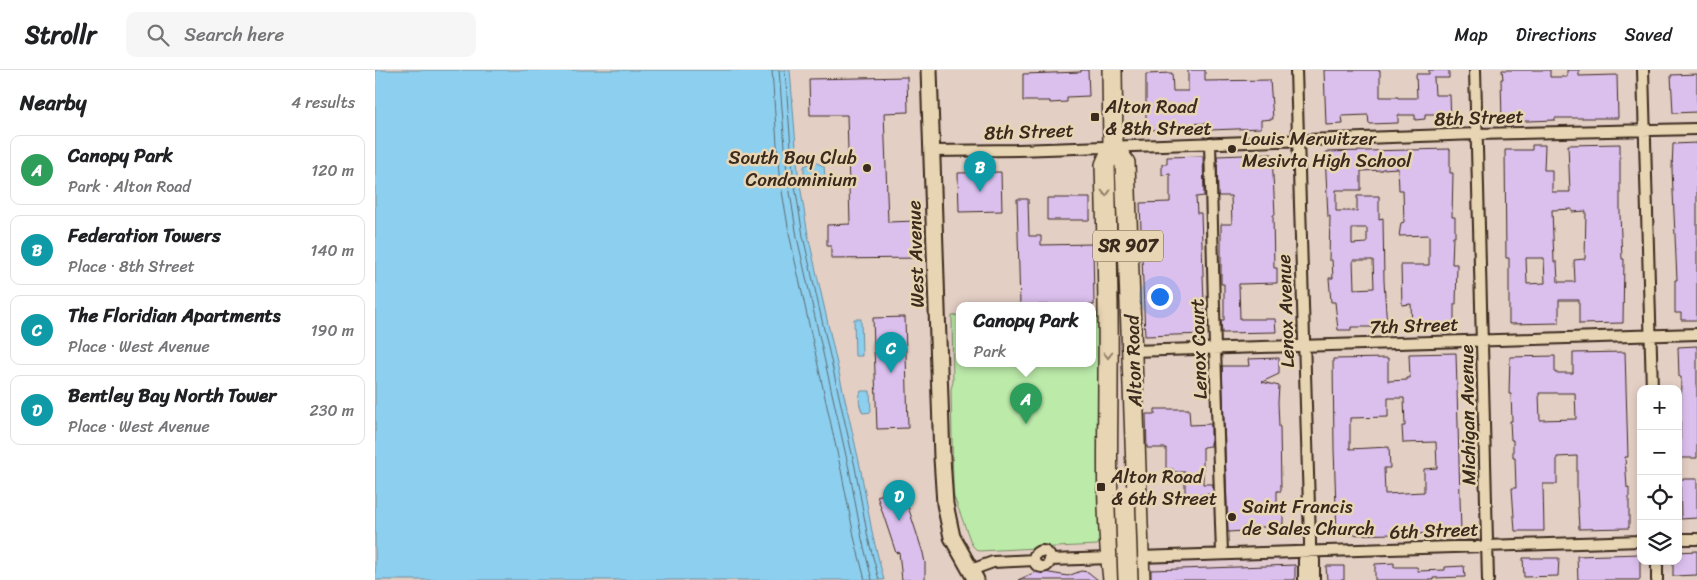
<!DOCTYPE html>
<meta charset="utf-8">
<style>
:root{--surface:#fff;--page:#f6f6f6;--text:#202124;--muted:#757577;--line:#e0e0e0;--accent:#3b2a1e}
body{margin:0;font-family:Sriracha,sans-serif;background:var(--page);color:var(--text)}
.controls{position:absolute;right:15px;bottom:15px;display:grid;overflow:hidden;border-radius:10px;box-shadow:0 2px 8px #0003}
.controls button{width:45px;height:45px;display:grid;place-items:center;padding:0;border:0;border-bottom:1px solid var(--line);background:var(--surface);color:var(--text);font:25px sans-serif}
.you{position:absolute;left:784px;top:226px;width:18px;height:18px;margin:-12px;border:4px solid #fff;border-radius:50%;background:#1a73e8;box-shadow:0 0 0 8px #1a73e833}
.badge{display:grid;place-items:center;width:32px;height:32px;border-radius:50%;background:var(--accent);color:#fff;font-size:16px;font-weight:700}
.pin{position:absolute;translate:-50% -41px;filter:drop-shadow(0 1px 2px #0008)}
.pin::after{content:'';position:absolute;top:26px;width:18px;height:15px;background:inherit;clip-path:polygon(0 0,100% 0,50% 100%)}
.popup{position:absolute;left:581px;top:232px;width:140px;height:65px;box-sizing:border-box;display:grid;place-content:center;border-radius:10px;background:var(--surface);filter:drop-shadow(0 1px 4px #0005);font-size:16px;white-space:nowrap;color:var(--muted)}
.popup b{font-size:19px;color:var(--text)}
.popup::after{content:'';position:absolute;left:50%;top:100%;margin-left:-10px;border:10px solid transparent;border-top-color:var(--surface)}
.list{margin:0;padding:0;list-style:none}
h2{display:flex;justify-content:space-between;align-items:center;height:65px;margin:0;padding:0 20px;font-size:21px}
h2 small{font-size:16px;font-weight:400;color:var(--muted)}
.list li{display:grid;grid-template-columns:32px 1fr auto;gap:15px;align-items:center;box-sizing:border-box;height:70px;margin:0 10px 10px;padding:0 10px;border:1px solid var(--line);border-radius:10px}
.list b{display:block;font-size:19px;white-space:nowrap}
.list p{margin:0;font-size:16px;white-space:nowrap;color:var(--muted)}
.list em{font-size:16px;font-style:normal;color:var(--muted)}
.icon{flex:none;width:28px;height:28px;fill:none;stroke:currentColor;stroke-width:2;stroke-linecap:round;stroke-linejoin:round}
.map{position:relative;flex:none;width:1322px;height:510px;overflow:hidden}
header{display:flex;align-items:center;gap:30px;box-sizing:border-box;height:70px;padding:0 25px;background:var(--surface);border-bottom:1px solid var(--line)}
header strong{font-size:24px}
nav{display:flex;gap:28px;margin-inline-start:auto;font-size:18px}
.search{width:350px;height:45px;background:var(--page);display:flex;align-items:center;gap:12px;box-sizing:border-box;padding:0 18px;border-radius:10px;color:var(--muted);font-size:19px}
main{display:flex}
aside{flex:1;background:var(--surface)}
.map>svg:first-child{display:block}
.built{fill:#e1cad1}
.green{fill:#bbeaa9;stroke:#7b8a64}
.water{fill:#8dcfef;stroke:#6c8d9b}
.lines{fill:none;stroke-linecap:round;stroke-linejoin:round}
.shore{stroke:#5c6c72;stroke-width:1}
.building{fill:#dbc0ee;stroke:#3b2a1e;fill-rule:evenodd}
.street-casing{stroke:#3b2a1e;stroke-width:14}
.secondary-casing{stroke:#3b2a1e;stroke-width:19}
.highway-casing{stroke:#3b2a1e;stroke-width:22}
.street{stroke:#e8d5b3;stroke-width:10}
.secondary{stroke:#e8d5b3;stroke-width:15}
.highway{stroke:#e8d5b3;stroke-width:19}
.highway-bridge-casing{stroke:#3b2a1e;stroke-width:22;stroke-linecap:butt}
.highway-bridge{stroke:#e8d5b3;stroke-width:19}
.oneway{stroke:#928068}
.poi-dot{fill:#3b2a1e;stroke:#e8d5b3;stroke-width:2}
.labels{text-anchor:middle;stroke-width:5;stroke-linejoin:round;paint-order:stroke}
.shield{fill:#e8d5b3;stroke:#6f5d4b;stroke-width:1}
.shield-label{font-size:18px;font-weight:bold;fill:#3b2a1e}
.poi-label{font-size:19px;fill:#3b2a1e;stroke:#e8d5b3;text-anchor:start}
.street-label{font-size:19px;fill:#3b2a1e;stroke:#e8d5b3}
</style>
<header>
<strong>Strollr</strong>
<div class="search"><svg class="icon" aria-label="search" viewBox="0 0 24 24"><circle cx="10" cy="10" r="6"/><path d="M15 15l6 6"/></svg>Search here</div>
<nav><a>Map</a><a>Directions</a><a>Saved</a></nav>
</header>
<main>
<aside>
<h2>Nearby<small>4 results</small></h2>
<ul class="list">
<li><span class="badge" style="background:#2e9e5b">A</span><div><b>Canopy Park</b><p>Park · Alton Road</p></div><em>120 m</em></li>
<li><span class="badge" style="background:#0f9aa8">B</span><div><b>Federation Towers</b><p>Place · 8th Street</p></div><em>140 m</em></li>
<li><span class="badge" style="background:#0f9aa8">C</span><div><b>The Floridian Apartments</b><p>Place · West Avenue</p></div><em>190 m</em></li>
<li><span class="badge" style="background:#0f9aa8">D</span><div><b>Bentley Bay North Tower</b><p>Place · West Avenue</p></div><em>230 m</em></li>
</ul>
</aside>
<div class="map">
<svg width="1322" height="510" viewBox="0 0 1322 510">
<rect width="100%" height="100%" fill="#e4cfc5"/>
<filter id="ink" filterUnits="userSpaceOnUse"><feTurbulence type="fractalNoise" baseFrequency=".02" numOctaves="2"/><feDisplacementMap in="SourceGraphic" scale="10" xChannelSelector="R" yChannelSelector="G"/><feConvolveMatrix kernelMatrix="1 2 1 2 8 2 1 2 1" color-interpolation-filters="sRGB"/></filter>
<g filter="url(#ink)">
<!-- built -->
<path class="built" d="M942 484V510H767V492Z"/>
<!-- green -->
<path class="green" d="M717 242H726V471L722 475 603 481 597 475 579 427 578 415 576 319 578 312 577 246 585 245V293H717Z"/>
<!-- water -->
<path class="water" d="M0 0H415L423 102 433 165 485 396 498 467 509 510H0Z
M439 92 449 96 450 108 440 111 429 108V96Z
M479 249H486L487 286H480Z
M486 321H495L496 342 488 343C484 336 483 329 486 321Z"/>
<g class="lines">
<!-- shore -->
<path class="shore" d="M397 0 404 104 415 168 466 400 480 471 490 510
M404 0 412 103 422 167 474 399 487 469 497 510
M410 0 418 103 428 166 480 397 493 468 504 510"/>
</g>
<!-- building -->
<path class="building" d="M706 0H713L714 26 692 27V32L675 33V31H648V4L706 2Z
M813 0H830V11L895 10 898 49 886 50V58L835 60V53L809 54V59L771 60V4L797 3 798 21H813Z
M949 0H1005V27H1023V28H1042L1041 4H1054V0H1074V8H1059L1060 25H1075L1076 52H1065V44H1050V49L1040 50V45H1023V53L994 54 993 45 967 46 968 54 951 55Z
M1127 0H1175V7H1192V0H1204V6L1242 5 1243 48H1180V50L1127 52 1126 9H1128Z
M1322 4V42L1298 43 1296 5Z
M532 7 533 42 509 43 513 152 542 151 543 188 456 189V176H452V155L475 154 472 45H435L434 9Z
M1322 73V250H1306V243H1300V210H1302L1297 99 1298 74Z
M1245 74V144L1247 189H1249L1248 253 1204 254V230H1184V253L1134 254V188H1131L1130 80H1157V75H1170L1169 100H1177V122H1195L1193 75ZM1197 139V142L1211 141 1210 189 1199 190 1200 212H1183L1182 192H1179L1177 140ZM1151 188H1169L1170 213 1152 214Z
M1075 79V103H1078L1077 147H1080V167H1078L1077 194H1082L1081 234H1079V257L1037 258 1036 234 1027 235 1026 195H1054V165L1024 166 1026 153 1029 152 1028 120H1024L1023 98 1007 99V100L986 101V120H961V141H982V126H1004V149L1008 148 1009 211 1012 257H976V260H963L960 232H956L954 208H958L957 190H954L955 146 953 147 950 82ZM977 158H992V173L977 174ZM978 190H998L999 218 979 219Z
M897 84 900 145H898L899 198H902V213L864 214 865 249H900L901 262 847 263 846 250H849V214H846V154H857L856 126H843L842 86Z
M828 86 829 126 821 127 822 143H826L830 264 770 266 765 133 795 132V104L787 105V94H792V87Z
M626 102 627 141 584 142 583 103Z
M672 128H715V150H672Z
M642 129H653L654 166H666V175L718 174 719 235H645Z
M530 247 533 358 502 359 498 248Z
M1322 276V388H1305L1306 307H1304L1303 277Z
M1250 282 1253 387H1250L1252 418H1254V458L1204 459 1202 419V386L1182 387V414H1168L1169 461H1140L1137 418H1141L1140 388H1138V370H1136L1135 351H1137L1136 324H1134L1135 287 1180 286V303H1198V283ZM1164 323H1200L1201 349 1165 350Z
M1081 283 1086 463 962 465 959 379 958 289 1013 288V311L1032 310V308H1035L1034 284ZM1013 328H1029L1030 356H1027L1028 373 1061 372 1062 398 1049 399V422L1010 424 1009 398H1015L1014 377 975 379V348L1013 347Z
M904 288V304L887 312 904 316 903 332 904 357H905L906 421H902V438H908V454H903L902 457H868L869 461 853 462 847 296H874L873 289Z
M780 339H814L815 355 836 354V376L828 377V414H838V424L810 425V402H798V399H791V378H772L771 344H780Z
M1305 409H1322V448L1306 449Z
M527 418 548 483 550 493V510H527L524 482 521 483 502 426Z
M1322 481V505L1298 506V491H1303V482Z
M1265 484V510H1203L1202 486Z
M1148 488H1184L1183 506 1149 507Z
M1019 493V497H1042L1043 501 1070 500V497L1089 496 1090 507 1058 508V510H1000V494Z
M920 495V510H776V500Z
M951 496H969V510H952Z
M663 501 693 506 706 501 713 502 723 510H643Z"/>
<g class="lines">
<!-- street casing -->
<g class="street-casing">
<path id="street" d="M921 0 935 470V481L939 490V510
M1100 0 1113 510
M1268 0 1277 319
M835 73 840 279 847 483
M556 81 643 80 1102 64 1322 59
M757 281 1322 264
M1303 469H1322
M659 489a8 8 0 1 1 16 0a8 8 0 1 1-16 0Z
M764 487 1266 471
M675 490 736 488
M1282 491V510
M596 500 618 492 659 490
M929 510V490L935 481"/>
</g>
<!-- secondary casing -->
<g class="secondary-casing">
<path id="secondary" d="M554 0 567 388 570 434 577 467 601 510"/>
</g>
<!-- highway casing -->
<g class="highway-casing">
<path id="highway" d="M737 0 738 76 730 95C732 165 734 235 733 305 733 373 730 442 738 510
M738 76 750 93 765 510"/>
</g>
<!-- street -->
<use href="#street" class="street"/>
<!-- secondary -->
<use href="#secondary" class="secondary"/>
<!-- highway -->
<use href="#highway" class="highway"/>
<!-- highway-bridge casing -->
<g class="highway-bridge-casing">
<path id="highway-bridge" d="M750 425 753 510"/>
</g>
<!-- highway-bridge -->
<use href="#highway-bridge" class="highway-bridge"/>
</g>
<!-- one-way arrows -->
<defs><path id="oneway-chevron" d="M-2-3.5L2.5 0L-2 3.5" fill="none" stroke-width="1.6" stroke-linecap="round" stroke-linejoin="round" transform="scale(1.25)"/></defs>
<g class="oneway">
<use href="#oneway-chevron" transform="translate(731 123) rotate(88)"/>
<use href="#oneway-chevron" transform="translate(733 285) rotate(90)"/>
</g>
</g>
<!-- markers -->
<g class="poi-dot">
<rect x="715" y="42" width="10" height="10" rx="2.5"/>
<circle cx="857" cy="79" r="5"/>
<circle cx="492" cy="98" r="5"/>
<rect x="721" y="412" width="10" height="10" rx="2.5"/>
<circle cx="857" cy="447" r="5"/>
</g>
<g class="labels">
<!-- shield labels -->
<rect class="shield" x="718" y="160.5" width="70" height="31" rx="4"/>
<g class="shield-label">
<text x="753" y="182">SR 907</text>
</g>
<!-- poi labels -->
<g class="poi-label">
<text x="730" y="43">Alton Road<tspan x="730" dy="22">&amp; 8th Street</tspan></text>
<text x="867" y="75">Louis Merwitzer<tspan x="867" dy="22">Mesivta High School</tspan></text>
<text x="482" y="94" text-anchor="end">South Bay Club<tspan x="482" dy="22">Condominium</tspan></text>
<text x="736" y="413">Alton Road<tspan x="736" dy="22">&amp; 6th Street</tspan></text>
<text x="867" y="443">Saint Francis<tspan x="867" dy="22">de Sales Church</tspan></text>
</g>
<!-- street labels -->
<g class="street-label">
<text transform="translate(1104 47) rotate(-2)" y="7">8th Street</text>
<text transform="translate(654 61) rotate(-2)" y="7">8th Street</text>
<text transform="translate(540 184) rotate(-92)" y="7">West Avenue</text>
<text transform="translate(910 241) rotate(-92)" y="7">Lenox Avenue</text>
<text transform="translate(1039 255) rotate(-2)" y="7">7th Street</text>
<text transform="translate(823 279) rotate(-92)" y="7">Lenox Court</text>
<text transform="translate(758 291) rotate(-92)" y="7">Alton Road</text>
<text transform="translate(1092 345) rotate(-91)" y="7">Michigan Avenue</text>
<text transform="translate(1059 460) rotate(-2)" y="7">6th Street</text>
</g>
</g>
</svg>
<div class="controls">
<button>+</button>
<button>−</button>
<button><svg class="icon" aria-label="locate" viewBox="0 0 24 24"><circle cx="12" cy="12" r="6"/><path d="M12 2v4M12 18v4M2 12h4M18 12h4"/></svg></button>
<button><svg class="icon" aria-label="layers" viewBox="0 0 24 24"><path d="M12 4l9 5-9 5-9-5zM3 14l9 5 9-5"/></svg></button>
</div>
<div class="you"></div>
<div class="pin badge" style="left:651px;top:354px;background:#2e9e5b">A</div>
<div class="popup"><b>Canopy Park</b>Park</div>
<div class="pin badge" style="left:605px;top:122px;background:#0f9aa8">B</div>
<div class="pin badge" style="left:516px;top:303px;background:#0f9aa8">C</div>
<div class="pin badge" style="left:524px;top:451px;background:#0f9aa8">D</div>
</div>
</main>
